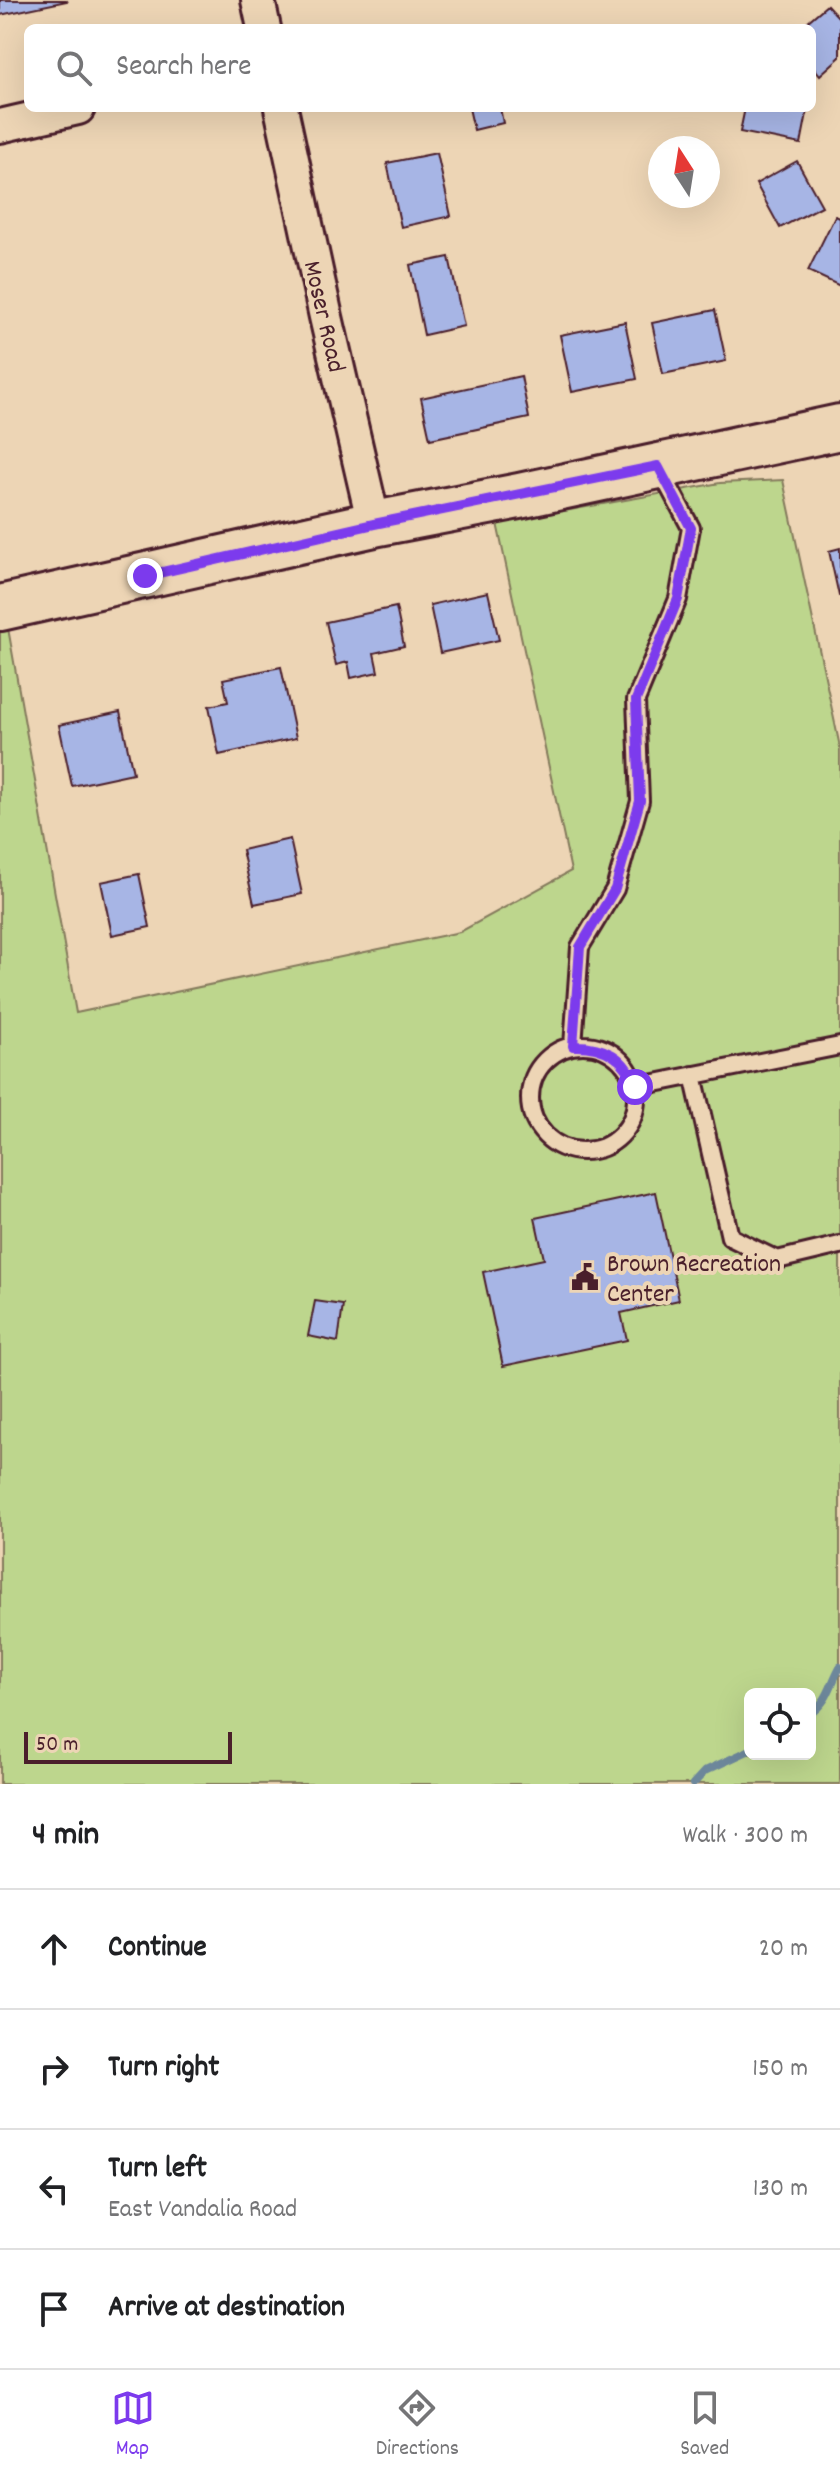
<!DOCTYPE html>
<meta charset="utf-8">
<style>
:root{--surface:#fff;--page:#f2f2f2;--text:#202124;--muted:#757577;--line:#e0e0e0;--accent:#7c3aed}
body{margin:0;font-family:Dekko,sans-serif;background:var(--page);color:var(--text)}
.controls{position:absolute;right:24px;bottom:24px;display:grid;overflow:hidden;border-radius:12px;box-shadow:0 8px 32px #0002}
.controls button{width:72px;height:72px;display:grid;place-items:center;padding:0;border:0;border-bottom:2px solid var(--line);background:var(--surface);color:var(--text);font:40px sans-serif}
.compass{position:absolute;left:648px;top:136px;width:72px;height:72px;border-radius:50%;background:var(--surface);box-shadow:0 8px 32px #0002;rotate:348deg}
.scale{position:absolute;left:24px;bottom:20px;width:208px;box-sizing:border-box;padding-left:8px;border:4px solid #4a1f2b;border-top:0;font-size:22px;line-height:28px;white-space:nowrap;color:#4a1f2b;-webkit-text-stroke:6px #edd5b5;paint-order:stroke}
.stop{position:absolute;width:24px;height:24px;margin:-18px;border:6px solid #7c3aed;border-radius:50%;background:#fff}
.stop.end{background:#7c3aed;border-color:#fff;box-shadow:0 2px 8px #0008}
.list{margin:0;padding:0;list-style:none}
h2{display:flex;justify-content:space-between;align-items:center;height:104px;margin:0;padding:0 32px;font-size:34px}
h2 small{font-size:26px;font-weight:400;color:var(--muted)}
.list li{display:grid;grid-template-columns:52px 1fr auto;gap:24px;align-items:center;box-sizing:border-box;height:120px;padding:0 32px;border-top:2px solid var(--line)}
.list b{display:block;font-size:30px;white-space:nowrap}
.list p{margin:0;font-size:26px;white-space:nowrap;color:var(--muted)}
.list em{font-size:26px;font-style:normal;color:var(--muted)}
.icon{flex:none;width:44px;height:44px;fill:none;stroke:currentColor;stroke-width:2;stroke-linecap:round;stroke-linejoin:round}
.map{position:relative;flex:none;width:840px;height:1784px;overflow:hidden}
.search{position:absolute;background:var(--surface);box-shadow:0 8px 32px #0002;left:24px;right:24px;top:24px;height:88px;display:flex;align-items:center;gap:20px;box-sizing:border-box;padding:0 28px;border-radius:12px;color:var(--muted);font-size:30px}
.sheet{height:584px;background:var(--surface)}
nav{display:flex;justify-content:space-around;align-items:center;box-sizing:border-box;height:112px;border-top:2px solid var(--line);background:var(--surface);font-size:22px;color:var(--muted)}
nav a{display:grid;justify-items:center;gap:4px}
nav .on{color:var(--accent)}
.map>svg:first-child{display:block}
.green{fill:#bdd68d;stroke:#847a5c;stroke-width:2;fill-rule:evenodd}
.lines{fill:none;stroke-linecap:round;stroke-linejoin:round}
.stream{stroke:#6d879b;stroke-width:8}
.building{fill:#a7b5e5;stroke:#4a1f2b;stroke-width:2}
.lane-casing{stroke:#4a1f2b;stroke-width:22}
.street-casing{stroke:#4a1f2b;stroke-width:38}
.secondary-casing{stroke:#4a1f2b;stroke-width:50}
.lane{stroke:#edd5b5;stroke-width:16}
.street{stroke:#edd5b5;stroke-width:32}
.secondary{stroke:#edd5b5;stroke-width:44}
.route{stroke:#7c3aed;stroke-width:10}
.labels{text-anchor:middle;stroke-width:8;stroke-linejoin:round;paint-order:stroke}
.street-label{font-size:26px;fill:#4a1f2b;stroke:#edd5b5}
.poi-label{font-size:26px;fill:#4a1f2b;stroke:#edd5b5;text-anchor:start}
</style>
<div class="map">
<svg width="840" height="1784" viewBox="0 0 840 1784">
<rect width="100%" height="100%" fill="#edd5b5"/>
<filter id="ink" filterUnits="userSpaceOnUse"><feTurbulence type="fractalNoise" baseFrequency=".0125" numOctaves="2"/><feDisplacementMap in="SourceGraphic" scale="16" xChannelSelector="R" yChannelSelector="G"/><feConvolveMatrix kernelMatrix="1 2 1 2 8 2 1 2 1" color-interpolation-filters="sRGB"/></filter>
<g filter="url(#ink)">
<!-- green -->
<path class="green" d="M783 480 840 747V1784H0V630L8 628 76 1013 460 932 571 871 497 523 720 483ZM750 1694H810V1754H750Z"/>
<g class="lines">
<!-- stream -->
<path class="stream" d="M810 1714C830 1699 829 1687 840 1667
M693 1784 705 1771 750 1750"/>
</g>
<!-- building -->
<path class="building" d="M0 0H66L67 1 0 15Z
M827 5 840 19V57L820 75 812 65V28H800Z
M469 108H500L503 123 474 130Z
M745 108H808L801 144 740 132Z
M437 153 451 216 401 227 387 163Z
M797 161 822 206 780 228 756 184Z
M835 216 840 218V286L808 271Z
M449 257 464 326 424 335 410 265Z
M715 310 726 361 663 374 652 323Z
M625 322 637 379 572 392 560 335Z
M521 376 529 418 430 439 421 398Z
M840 548V596H839L829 551Z
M488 592 499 640 440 653 430 605Z
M396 607 404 646 374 653 378 672 351 678 348 662 336 665 326 622Z
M281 667 296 738 219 755 209 706 228 702 223 679Z
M120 712 133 773 72 786 59 725Z
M290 839 302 894 254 904 242 850Z
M139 874 150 927 112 935 101 882Z
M656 1192 679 1300 621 1313 627 1340 503 1366 483 1272 544 1259 535 1218Z
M315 1301 343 1305 338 1342 308 1336Z"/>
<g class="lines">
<!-- lane casing -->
<g class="lane-casing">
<path id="lane" d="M530 1098a53 53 0 1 1 106 0a53 53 0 1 1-106 0Z
M573 1046 580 947 615 889 640 801 636 700 678 599 691 528 659 468
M693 1075 730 1237 777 1260 840 1245
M635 1087 840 1046"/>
</g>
<!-- street casing -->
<g class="street-casing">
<path id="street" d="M258 0 264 28
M281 108 326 317 374 524
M0 126 78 108"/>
</g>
<!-- secondary casing -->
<g class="secondary-casing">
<path id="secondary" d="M0 608 374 524 519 496 840 427"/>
</g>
<!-- lane -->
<use href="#lane" class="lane"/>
<!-- street -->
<use href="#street" class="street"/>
<!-- secondary -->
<use href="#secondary" class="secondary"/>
</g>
</g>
<g class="lines" filter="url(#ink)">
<!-- route -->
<path class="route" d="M145 576 374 524 658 466 691 528 678 599 636 700 640 801 615 889 580 947 573 1046C603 1045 627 1057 635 1087"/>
</g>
<!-- icons -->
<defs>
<g id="civic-bare" transform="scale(2.16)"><path d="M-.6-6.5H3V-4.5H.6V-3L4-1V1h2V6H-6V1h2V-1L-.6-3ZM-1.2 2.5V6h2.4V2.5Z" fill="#4a1f2b" stroke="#edd5b5" stroke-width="2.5" paint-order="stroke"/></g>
</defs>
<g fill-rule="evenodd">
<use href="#civic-bare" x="585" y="1277"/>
</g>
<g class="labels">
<!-- street labels -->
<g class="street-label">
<text transform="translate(326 316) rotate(77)" y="9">Moser Road</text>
</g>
<!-- poi labels -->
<g class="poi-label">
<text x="607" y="1271">Brown Recreation<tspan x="607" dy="30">Center</tspan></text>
</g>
</g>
</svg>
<div class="controls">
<button><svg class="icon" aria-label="locate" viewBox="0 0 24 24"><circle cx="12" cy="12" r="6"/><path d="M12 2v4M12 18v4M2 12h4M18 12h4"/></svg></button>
</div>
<svg class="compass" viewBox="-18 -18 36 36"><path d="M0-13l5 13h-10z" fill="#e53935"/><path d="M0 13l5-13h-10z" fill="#757577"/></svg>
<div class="scale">50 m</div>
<div class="stop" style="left:635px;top:1087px"></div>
<div class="stop end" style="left:145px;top:576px"></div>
<div class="search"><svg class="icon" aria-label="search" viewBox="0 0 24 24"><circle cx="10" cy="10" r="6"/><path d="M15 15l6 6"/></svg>Search here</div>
</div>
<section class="sheet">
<h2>4 min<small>Walk · 300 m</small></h2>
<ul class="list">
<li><svg class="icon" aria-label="ahead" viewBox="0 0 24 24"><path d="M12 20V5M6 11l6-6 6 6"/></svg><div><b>Continue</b></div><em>20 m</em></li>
<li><svg class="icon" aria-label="right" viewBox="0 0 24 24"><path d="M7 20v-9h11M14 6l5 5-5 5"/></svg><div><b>Turn right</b></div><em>150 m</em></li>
<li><svg class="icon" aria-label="left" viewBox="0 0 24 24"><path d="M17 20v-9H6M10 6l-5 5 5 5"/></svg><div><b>Turn left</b><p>East Vandalia Road</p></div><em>130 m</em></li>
<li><svg class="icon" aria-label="arrive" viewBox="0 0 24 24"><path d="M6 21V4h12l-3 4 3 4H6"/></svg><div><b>Arrive at destination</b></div></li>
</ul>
</section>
<nav>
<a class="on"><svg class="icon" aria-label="map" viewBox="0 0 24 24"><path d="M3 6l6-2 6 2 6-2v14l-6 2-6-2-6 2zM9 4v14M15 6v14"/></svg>Map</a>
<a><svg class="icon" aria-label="directions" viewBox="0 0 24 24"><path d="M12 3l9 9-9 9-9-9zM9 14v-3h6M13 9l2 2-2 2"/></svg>Directions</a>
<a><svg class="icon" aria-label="saved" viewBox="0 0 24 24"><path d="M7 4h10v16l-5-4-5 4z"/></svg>Saved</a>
</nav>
